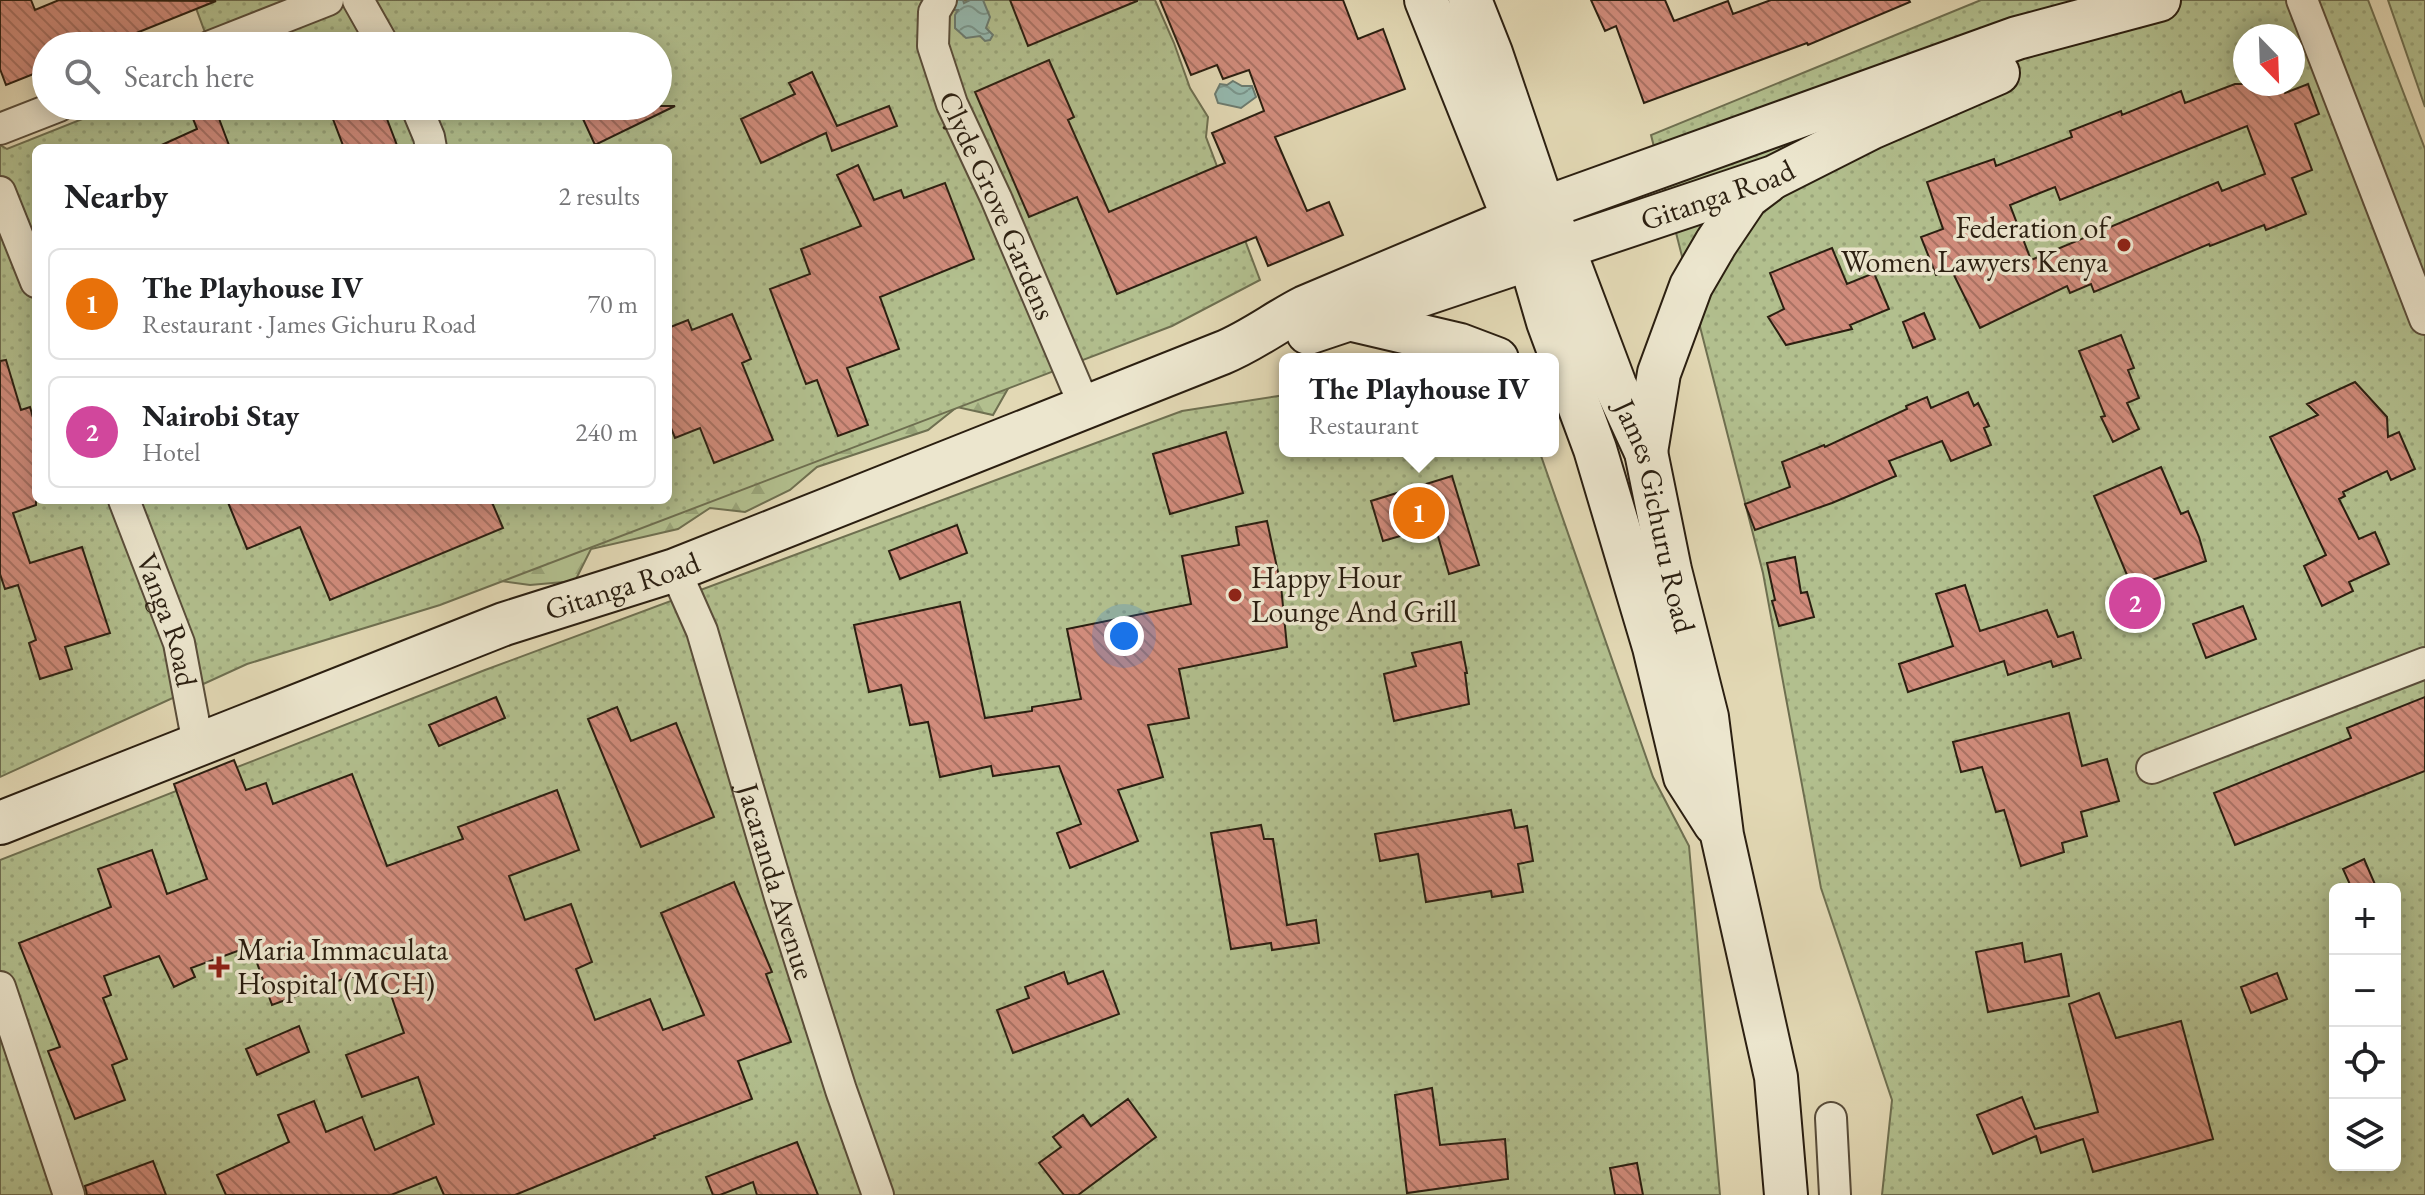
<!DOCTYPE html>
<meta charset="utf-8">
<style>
:root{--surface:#fff;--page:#f2f2f2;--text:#202124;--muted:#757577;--line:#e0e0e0;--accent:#8f2418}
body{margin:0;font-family:"EB Garamond",serif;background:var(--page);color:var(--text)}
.controls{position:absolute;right:24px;bottom:24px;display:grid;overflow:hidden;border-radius:12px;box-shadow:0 4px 20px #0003}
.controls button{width:72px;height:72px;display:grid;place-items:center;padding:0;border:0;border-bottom:2px solid var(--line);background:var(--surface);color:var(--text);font:40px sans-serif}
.compass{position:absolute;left:2233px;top:24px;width:72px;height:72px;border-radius:50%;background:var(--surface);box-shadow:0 4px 20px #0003;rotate:157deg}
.you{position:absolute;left:1124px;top:636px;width:28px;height:28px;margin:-20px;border:6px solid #fff;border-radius:50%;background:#1a73e8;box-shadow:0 0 0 12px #1a73e833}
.badge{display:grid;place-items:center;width:52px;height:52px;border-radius:50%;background:var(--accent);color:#fff;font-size:26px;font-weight:700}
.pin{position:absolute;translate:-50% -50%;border:4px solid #fff;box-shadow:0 2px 8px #0006}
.popup{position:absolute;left:1279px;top:353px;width:280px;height:104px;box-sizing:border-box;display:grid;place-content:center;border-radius:12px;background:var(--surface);filter:drop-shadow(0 2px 6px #0005);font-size:26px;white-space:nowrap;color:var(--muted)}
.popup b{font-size:30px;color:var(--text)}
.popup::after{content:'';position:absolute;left:50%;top:100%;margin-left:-16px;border:16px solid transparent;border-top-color:var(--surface)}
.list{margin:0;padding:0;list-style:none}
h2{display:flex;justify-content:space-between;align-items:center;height:104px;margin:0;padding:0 32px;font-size:34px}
h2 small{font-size:26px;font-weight:400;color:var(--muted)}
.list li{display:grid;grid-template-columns:52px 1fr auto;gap:24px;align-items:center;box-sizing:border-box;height:112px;margin:0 16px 16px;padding:0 16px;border:2px solid var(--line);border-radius:12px}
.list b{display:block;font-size:30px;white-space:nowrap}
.list p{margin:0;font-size:26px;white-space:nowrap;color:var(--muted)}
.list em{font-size:26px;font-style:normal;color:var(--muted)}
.icon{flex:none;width:44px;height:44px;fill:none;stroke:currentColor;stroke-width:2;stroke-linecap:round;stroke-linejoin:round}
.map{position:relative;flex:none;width:2425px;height:1195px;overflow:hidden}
.search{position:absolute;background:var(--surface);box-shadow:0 4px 20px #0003;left:32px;top:32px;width:640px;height:88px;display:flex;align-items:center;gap:20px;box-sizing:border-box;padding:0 28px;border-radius:44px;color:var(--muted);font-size:30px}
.panel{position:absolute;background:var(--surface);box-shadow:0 4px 20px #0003;left:32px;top:144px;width:640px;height:360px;border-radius:12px}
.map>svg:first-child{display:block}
.forest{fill:url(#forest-firs);stroke:#6e6f50;stroke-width:2}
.garden{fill:url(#garden-dots);stroke:#6e6f50;stroke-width:2;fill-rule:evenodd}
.water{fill:url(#water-waves);stroke:#6b7b70;stroke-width:2}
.building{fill:url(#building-back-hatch);stroke:#2b1f11;stroke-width:2;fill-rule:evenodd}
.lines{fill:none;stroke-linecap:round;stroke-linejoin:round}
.minor-casing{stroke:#594d3a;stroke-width:34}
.secondary-casing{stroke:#2b1f11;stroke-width:46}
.minor{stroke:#ece6ce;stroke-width:30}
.secondary{stroke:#ece6ce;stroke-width:42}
.poi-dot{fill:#8f2418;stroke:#ece6ce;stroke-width:3}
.labels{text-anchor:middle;stroke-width:7;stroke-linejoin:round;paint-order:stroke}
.street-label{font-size:30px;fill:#2b1f11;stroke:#ece6ce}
.poi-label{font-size:30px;fill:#2b1f11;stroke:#ece6ce;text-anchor:start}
</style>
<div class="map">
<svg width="2425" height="1195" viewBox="0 0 2425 1195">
<defs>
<pattern id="forest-firs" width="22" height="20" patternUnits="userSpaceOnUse" patternTransform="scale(2)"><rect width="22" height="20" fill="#b2bf8e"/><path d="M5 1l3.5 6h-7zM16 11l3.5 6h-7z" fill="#99a479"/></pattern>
<pattern id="garden-dots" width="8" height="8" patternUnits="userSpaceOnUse" patternTransform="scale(2)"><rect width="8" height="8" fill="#b2bf8e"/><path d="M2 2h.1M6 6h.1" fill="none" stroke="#99a479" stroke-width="1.8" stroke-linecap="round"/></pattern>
<pattern id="water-waves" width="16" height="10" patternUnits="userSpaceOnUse" patternTransform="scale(2)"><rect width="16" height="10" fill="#95b9af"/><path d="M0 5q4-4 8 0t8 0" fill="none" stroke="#7a968d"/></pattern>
<pattern id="building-back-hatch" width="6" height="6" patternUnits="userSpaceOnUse" patternTransform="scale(2)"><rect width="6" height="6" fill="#d18c7c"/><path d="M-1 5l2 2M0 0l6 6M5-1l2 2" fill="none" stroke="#aa7264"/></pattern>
</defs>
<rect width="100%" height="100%" fill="#e2d8b4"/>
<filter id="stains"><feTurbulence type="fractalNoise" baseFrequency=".0025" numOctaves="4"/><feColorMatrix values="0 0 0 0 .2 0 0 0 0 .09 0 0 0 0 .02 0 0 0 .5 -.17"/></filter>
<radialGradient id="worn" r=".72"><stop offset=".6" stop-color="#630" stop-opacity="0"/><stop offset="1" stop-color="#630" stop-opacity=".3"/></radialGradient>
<!-- forest -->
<path class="forest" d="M1018 371 993 415 957 407 928 430 817 467 790 490 745 512 710 508 678 529 591 549 575 581 530 585 466 576Z"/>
<!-- garden -->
<path class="garden" d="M193 0H1155L1174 43 1190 88 1208 117 1206 137 1260 280 1172 326 440 605 247 664 0 777V145L7 149 115 106H658V46H210ZM36 148H668V500H36Z
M1981 0H2368L2425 149V1195H1882L1892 1100 1821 888 1763 573 1651 135ZM2245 36H2293V84H2245ZM2335 889H2395V1165H2335Z
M2388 0H2425V107Z
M1285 395V451H1536L1540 453 1653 777 1689 846 1720 1195H0V860L485 670 1182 411Z"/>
<!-- water -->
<path class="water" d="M949 0H963L964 3 970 0H983L990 17 986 28 993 35 990 40 985 41 980 36 966 38 955 28V15L958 10H952Z
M1233 81 1242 86H1252L1256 97 1241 108 1218 103 1215 94 1220 84 1227 85Z"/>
<!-- building -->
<path class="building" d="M0 0H31L35 10 59 0 216 1 104 46H46V69L6 85 0 69Z
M1010 0H1137V1L1028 46Z
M1160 0H1343L1358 39 1383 29 1405 89 1275 137 1307 211 1329 202 1343 235 1268 266 1256 237 1117 294 1077 197 1029 217 975 92 1049 60 1074 117 1068 120 1109 212 1225 163 1212 133 1264 111 1249 70 1223 79 1217 65 1191 75Z
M1591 0H1665L1674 21 1728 1 1733 14 1771 0H1909L1910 2 1808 45 1807 43 1644 103 1616 26 1605 31Z
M812 72 837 126 889 106 897 126 832 151 826 133 761 163 741 119 795 94 789 83Z
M2235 84H2260L2262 89 2282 84 2285 93 2308 84 2319 114 2295 124 2312 170 2292 178 2306 214 2266 230 2264 225 2210 246 2209 244 2094 292 2091 284 2070 293 2067 286 1980 328 1951 269 1936 275 1921 237 1943 229 1927 182 1994 159 1996 166 2072 137 2070 131 2121 111 2122 115 2181 91 2185 103ZM2247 126 2265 174 2222 191 2218 182 2031 260 2010 205 2055 187 2060 200Z
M328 106H382L398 148H344Z
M577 106H675L595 145Z
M215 108 230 148H155L197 129 192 116Z
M858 165 874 200 901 190 904 198 945 183 974 259 880 297 899 349 847 368 868 425 838 436 817 380 806 384 770 289 810 274 801 249 861 226 837 175Z
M1832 248 1847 284 1874 273 1889 309 1850 325 1852 329 1786 345 1768 317 1784 309 1770 273Z
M1924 313 1935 339 1913 348 1903 322Z
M732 314 751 359 742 363 773 440 714 463 700 428 675 438 668 420V328L688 320 692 330Z
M2121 335 2134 368 2128 370 2139 398 2127 403 2139 429 2113 442 2101 417 2105 416 2079 351Z
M6 360 21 410 30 407 36 428V505L13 513 30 563 82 547 110 633 65 647 72 669 40 679 29 643 36 640 18 585 5 589 0 574V361Z
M2355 382 2387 417 2388 437 2399 432 2415 469 2391 480 2387 471 2343 492 2345 496 2339 499 2359 539 2375 532 2389 564 2349 582 2353 591 2322 606 2304 566 2326 555 2270 437 2318 415 2307 404Z
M1968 392 1974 406 1978 403 1989 426 1984 428 1991 445 1951 461 1942 441 1889 461 1896 476 1832 503 1755 530 1745 504 1790 487 1782 462 1824 445 1825 447 1907 409 1906 406 1927 397 1931 408Z
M1226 432 1243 493 1170 514 1153 454Z
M2161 467 2181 514 2188 511 2199 537 2206 561 2132 587 2094 496Z
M1452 476 1479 565 1449 574 1435 526 1383 541 1371 501Z
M227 500H491L503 528 330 600 300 527 247 549Z
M1267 521 1281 586 1287 647 1179 669 1189 718 1148 725 1163 777 1118 790 1138 841 1070 868 1057 833 1081 824 1059 766 993 776 991 766 940 777 928 722 910 725 901 685 869 692 854 625 960 602 985 718 1032 711V707L1081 699 1067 629 1191 604 1182 556 1239 545 1236 527Z
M957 525 967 553 900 579 889 551Z
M1795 557 1801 593 1807 592 1814 617 1779 626 1772 601 1775 600 1767 563Z
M1965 585 1980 631 2047 610 2058 637 2073 632 2081 658 2053 667 2051 661 2008 675 2004 661 1908 692 1899 664 1953 646 1936 594Z
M2243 606 2256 639 2206 658 2193 624Z
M1461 642 1467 673H1465L1469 704 1394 721 1384 674 1416 666 1412 653Z
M496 697 505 718 439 746 429 725Z
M2425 697V771L2235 845 2214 793 2351 738 2347 728Z
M617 707 631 741 676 723 714 817 641 847 588 719Z
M2069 713 2082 766 2107 759 2119 801 2081 812 2087 836 2062 843 2064 852 2021 866 2004 810 1996 812 1982 767 1961 772 1953 742Z
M234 760 246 790 266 783 273 804 352 774 387 866 463 839 458 827 557 790 579 850 509 876 525 920 571 904 592 962 576 969 595 1020 650 999 663 1030 704 1015 661 913 734 882 772 972 766 974 791 1042 738 1061 752 1099 654 1136 655 1138 515 1195H444L436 1177 391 1195H226L217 1175 289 1142 278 1115 314 1101 326 1132 362 1117 375 1150 434 1124 418 1077 362 1097 346 1055 404 1033 390 992 351 976 272 1005 251 946 191 968 195 977 174 987 159 956 104 976 111 995 103 998 127 1059 112 1065 125 1100 75 1119 48 1051 60 1047 19 943 111 907 98 869 152 850 167 894 207 879 174 784Z
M1511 810 1515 828 1527 826 1533 861 1518 864 1523 892 1492 897 1491 891 1426 902 1418 854 1380 861 1375 834Z
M1261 825 1264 839H1273L1287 925 1316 920 1319 943 1272 950 1271 943 1231 949 1211 833Z
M2364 859 2377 889H2352L2343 869Z
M2022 943 2025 962 2061 954 2069 996 1988 1012 1976 952Z
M1103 971 1119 1014 1013 1053 997 1010 1029 998 1025 987 1064 972 1068 984Z
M2277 973 2287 999 2251 1013 2241 987Z
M2099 993 2116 1038 2181 1021 2213 1139 2093 1172 2083 1139 2041 1153 2036 1136 1993 1154 1977 1115 2022 1097 2035 1129 2098 1112 2069 1004Z
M299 1026 309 1052 257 1075 246 1049Z
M1432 1088 1440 1145 1505 1139 1508 1179 1407 1193 1395 1095Z
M1128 1099 1156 1137 1078 1195H1064L1039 1163 1061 1147 1053 1137 1083 1115 1091 1126Z
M797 1142 818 1195H757L753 1182 720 1195H713L706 1177Z
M153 1161 166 1195H87L85 1186Z
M1637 1163 1643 1195H1615L1610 1168Z"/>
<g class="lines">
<!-- minor casing -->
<g class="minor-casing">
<g id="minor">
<path d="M358 0 384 46"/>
<path id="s1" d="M941 0 934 12 933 46 952 104 996 198 1085 407"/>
<path d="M2302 0 2425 319"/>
<path d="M211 46 328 0"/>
<path d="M416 106 429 137 431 148"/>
<path d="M0 129 59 106"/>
<path d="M0 192 36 282"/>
<path id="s2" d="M124 500 179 643 198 744"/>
<path id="s3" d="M675 570 702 631 780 897 841 1090 878 1195"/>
<path d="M2152 768 2425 663"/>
<path d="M0 987 69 1195"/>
<path d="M1831 1118 1835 1195"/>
</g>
</g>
<!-- secondary casing -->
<g class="secondary-casing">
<g id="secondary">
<path d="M1426 0 1530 260 1548 322 1595 449 1654 647 1685 777 1715 824"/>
<path id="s4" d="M1470 0 1491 53 1544 209 1563 247 1615 385 1646 452 1670 570 1707 717 1722 835 1776 1077 1786 1195"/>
<path d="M1349 319 1460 345 1497 359"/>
<path id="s5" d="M1308 333 1774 177 1871 128 1998 73"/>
<path d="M1646 452 1659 373 1691 286 1716 243 1747 197 1767 182"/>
<path id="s6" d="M0 823 504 624 675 570 1222 353C1252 341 1277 321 1305 307L1514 219 2017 38 2159 0"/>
</g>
</g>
<!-- minor -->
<use href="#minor" class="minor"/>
<!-- secondary -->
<use href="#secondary" class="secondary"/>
</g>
<!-- markers -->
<g class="poi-dot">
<circle cx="2124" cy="245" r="8"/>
<circle cx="1235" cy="595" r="8"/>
<path d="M215 955h8v8h8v8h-8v8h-8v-8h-8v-8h8z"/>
</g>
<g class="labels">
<!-- street labels -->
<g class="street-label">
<text dy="10" stroke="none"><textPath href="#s5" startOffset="432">Gitanga Road</textPath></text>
<text dy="10" stroke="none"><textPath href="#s1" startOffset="220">Clyde Grove Gardens</textPath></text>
<text dy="10" stroke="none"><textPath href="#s4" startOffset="550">James Gichuru Road</textPath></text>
<text dy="10" stroke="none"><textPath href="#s6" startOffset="666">Gitanga Road</textPath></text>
<text dy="10" stroke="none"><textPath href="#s2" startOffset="128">Vanga Road</textPath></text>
<text dy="10" stroke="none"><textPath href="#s3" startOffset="328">Jacaranda Avenue</textPath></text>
</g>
<!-- poi labels -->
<g class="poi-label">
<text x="2108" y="238" text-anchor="end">Federation of<tspan x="2108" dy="34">Women Lawyers Kenya</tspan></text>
<text x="1251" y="588">Happy Hour<tspan x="1251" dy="34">Lounge And Grill</tspan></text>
<text x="237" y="960">Maria Immaculata<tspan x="237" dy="34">Hospital (MCH)</tspan></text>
</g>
</g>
<rect width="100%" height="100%" filter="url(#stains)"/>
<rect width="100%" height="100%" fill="url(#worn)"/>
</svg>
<div class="controls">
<button>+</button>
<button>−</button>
<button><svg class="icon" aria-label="locate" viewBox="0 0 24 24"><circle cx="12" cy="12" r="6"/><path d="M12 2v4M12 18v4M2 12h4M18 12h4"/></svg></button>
<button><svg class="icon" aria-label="layers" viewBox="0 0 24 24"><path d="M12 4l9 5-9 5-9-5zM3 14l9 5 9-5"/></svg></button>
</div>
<svg class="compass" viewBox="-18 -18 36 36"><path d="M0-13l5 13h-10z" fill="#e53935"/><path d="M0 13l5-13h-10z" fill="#757577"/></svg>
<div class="you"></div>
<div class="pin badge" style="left:1419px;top:513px;background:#e8710a">1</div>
<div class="popup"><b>The Playhouse IV</b>Restaurant</div>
<div class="pin badge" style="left:2135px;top:603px;background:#d1479c">2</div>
<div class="search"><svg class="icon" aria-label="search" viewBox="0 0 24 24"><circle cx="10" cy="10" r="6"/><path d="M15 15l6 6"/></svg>Search here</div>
<section class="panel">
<h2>Nearby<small>2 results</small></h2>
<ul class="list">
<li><span class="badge" style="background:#e8710a">1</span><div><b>The Playhouse IV</b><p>Restaurant · James Gichuru Road</p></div><em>70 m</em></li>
<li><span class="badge" style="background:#d1479c">2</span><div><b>Nairobi Stay</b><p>Hotel</p></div><em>240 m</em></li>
</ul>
</section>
</div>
